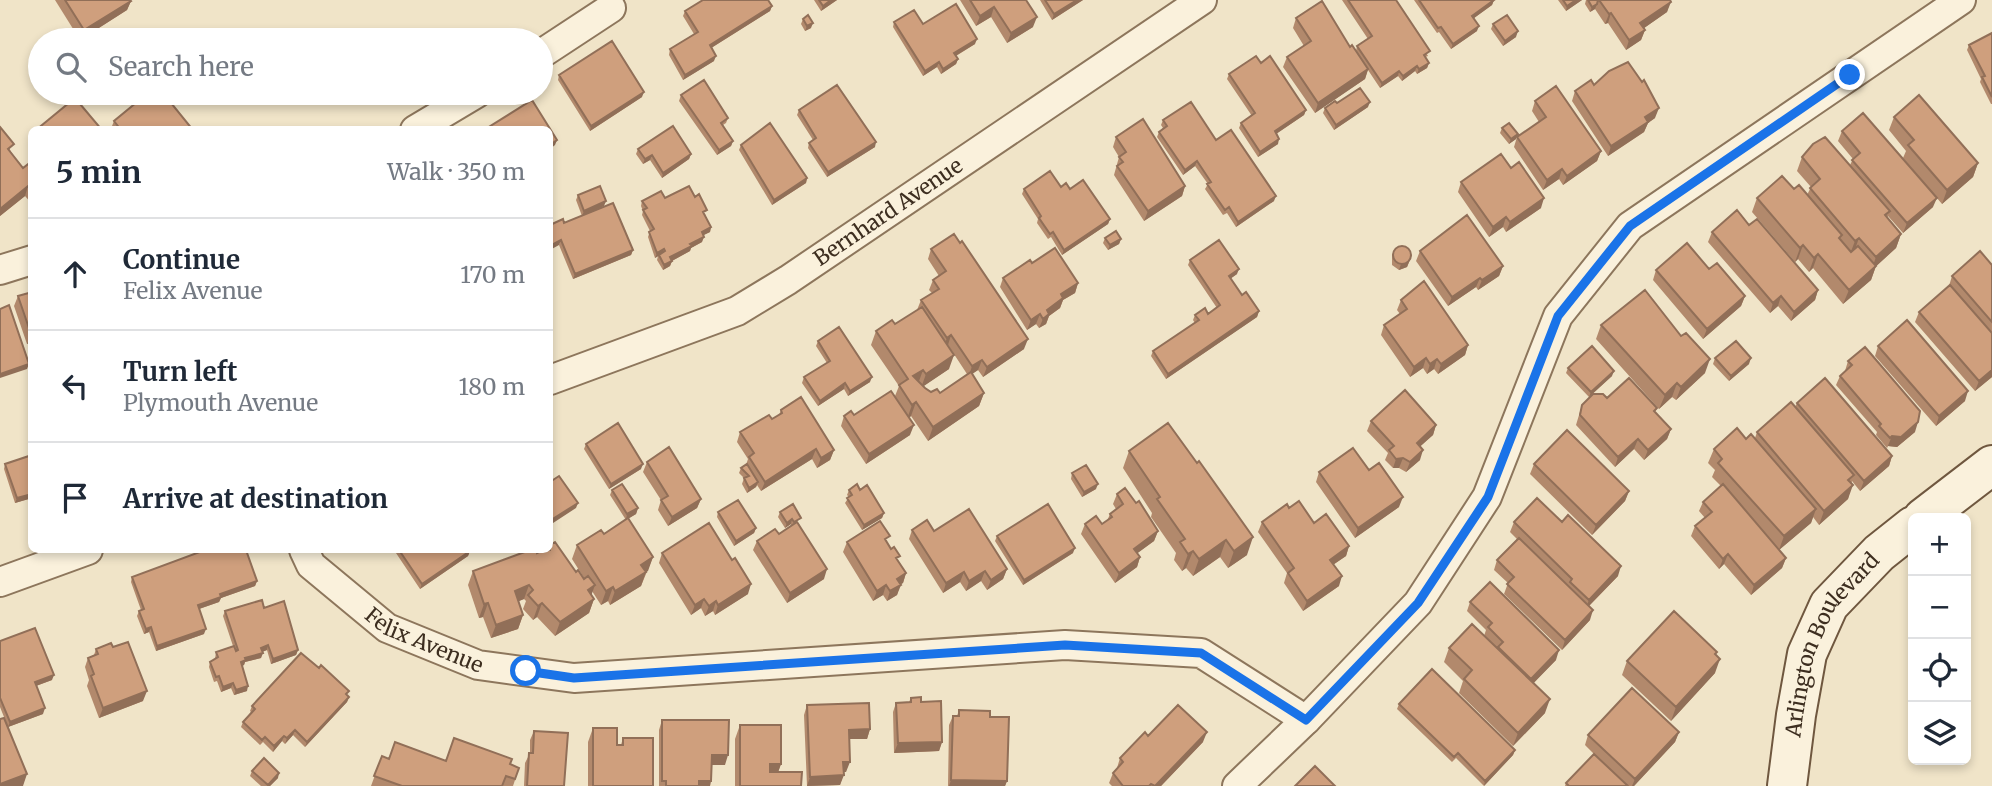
<!DOCTYPE html>
<meta charset="utf-8">
<style>
:root{--surface:#fff;--page:#f2f2f3;--text:#1f2937;--muted:#747a83;--line:#e0e1e3}
body{margin:0;font-family:Merriweather,serif;background:var(--page);color:var(--text)}
.controls{position:absolute;right:21px;bottom:21px;display:grid;overflow:hidden;border-radius:10px;box-shadow:0 4px 10px #0003}
.controls button{width:63px;height:63px;display:grid;place-items:center;padding:0;border:0;border-bottom:2px solid var(--line);background:var(--surface);color:var(--text);font:35px sans-serif}
.stop{position:absolute;width:21px;height:21px;margin:-16px;border:5px solid #1a73e8;border-radius:50%;background:#fff}
.stop.end{background:#1a73e8;border-color:#fff;box-shadow:0 2px 7px #0008}
.list{margin:0;padding:0;list-style:none}
h2{display:flex;justify-content:space-between;align-items:center;height:91px;margin:0;padding:0 28px;font-size:30px}
h2 small{font-size:23px;font-weight:400;color:var(--muted)}
.list li{display:grid;grid-template-columns:46px 1fr auto;gap:21px;align-items:center;box-sizing:border-box;height:112px;padding:0 28px;border-top:2px solid var(--line)}
.list b{display:block;font-size:26px;white-space:nowrap}
.list p{margin:0;font-size:23px;white-space:nowrap;color:var(--muted)}
.list em{font-size:23px;font-style:normal;color:var(--muted)}
.icon{flex:none;width:38px;height:38px;fill:none;stroke:currentColor;stroke-width:2;stroke-linecap:round;stroke-linejoin:round}
.map{position:relative;flex:none;width:1992px;height:786px;overflow:hidden}
.search{position:absolute;background:var(--surface);box-shadow:0 4px 10px #0003;left:28px;top:28px;width:525px;height:77px;display:flex;align-items:center;gap:18px;box-sizing:border-box;padding:0 24px;border-radius:38px;color:var(--muted);font-size:26px}
.panel{position:absolute;background:var(--surface);box-shadow:0 4px 10px #0003;left:28px;top:126px;width:525px;height:427px;border-radius:10px}
.map>svg:first-child{display:block}
.lines{fill:none;stroke-linecap:round;stroke-linejoin:round}
.minor-casing{stroke:#8d765c;stroke-width:32}
.secondary-casing{stroke:#6f573f;stroke-width:42}
.minor{stroke:#faf1dc;stroke-width:28}
.secondary{stroke:#faf1dc;stroke-width:38}
.wall{fill:#b2896c;fill-rule:evenodd}
.shaded-wall{fill:#916f58}
.building{fill:#cf9f7d;stroke:#916f58;stroke-width:2}
.route{stroke:#1a73e8;stroke-width:9}
.labels{text-anchor:middle;stroke-width:5;stroke-linejoin:round;paint-order:stroke}
.street-label{font-size:21px;fill:#3d2e20;stroke:#f7eed8}
</style>
<div class="map">
<svg width="1992" height="786" viewBox="0 0 1992 786">
<rect width="100%" height="100%" fill="#f0e4c8"/>
<g class="lines">
<!-- minor casing -->
<g class="minor-casing">
<g id="minor">
<path d="M541 54 611 8"/>
<path d="M415 130 477 93"/>
<path d="M0 270 32 260"/>
<path id="s1" d="M550 380 737 311 788 280 1202 0"/>
<path id="s2" d="M304 550 311 565 387 628 478 665 574 678 1065 645 1201 653 1306 720"/>
<path d="M0 582 88 550"/>
<path d="M1237 786 1306 720 1418 603 1487 497 1558 316 1630 226 1961 0"/>
</g>
</g>
<!-- secondary casing -->
<g class="secondary-casing">
<g id="secondary">
<path d="M1923 518 1992 465"/>
<path id="s3" d="M1787 786 1796 715 1807 654 1829 605 1879 553 1913 526"/>
</g>
</g>
<!-- minor -->
<use href="#minor" class="minor"/>
<!-- secondary -->
<use href="#secondary" class="secondary"/>
</g>
<!-- wall -->
<path class="wall" d="M55 0H130L131 1 127 10 80 40Z
M814 0H837L821 11Z
M960 0H1026L1033 27 1007 43 991 17 976 26Z
M1040 0H1083L1052 20Z
M1342 0H1396L1428 56 1425 57 1429 63 1427 68 1417 74 1415 71 1402 81 1398 76 1380 88 1368 70 1365 79 1315 113 1283 67 1287 57 1304 46 1293 28 1296 18 1350 47 1356 51 1357 46 1368 39Z
M1414 0H1494L1492 5 1474 18 1477 31 1451 49 1439 32 1437 33Z
M1558 0H1582L1566 11Z
M1586 0H1670L1667 12 1644 28 1645 30 1641 40 1626 50 1608 23 1605 24 1595 9 1590 12 1585 4Z
M772 6 770 11 711 48 714 61 683 80 669 55 670 49 694 34 683 16 685 11Z
M803 19 811 28 805 31 801 24Z
M894 22 923 24 975 44 956 56 958 59 956 64 941 74 937 67 923 76 893 27Z
M1493 24 1516 37 1503 46 1491 29Z
M1992 33V104H1991L1980 82 1981 79 1967 50 1969 45Z
M1261 63 1306 110 1304 115 1276 134 1278 144 1258 157 1239 128 1241 123 1252 116 1227 79 1229 74Z
M559 75 642 97 590 131 558 80Z
M1594 85 1655 118 1648 123 1644 132 1608 156 1572 101 1575 91Z
M681 95 728 118 726 123 723 125 733 141 731 146 717 155 679 101Z
M1535 101 1601 151 1597 161 1563 185 1559 179 1543 190 1514 147 1517 137 1539 122 1532 111Z
M1337 103 1368 107 1334 130 1323 113 1325 108Z
M799 110 875 147 827 177 808 148 809 143 813 140 797 115Z
M1894 117 1978 163 1973 177 1942 204 1903 158 1906 151 1889 130Z
M1163 120 1216 140 1274 201 1236 227 1227 213 1223 215 1205 189 1208 184 1195 166 1183 175 1157 137 1159 132 1163 128 1161 125Z
M114 121 193 130H115L112 126Z
M0 127 11 152 23 168 32 161V204L25 196 0 216Z
M1502 128 1516 139 1509 144 1500 133Z
M1842 131 1933 207 1903 233 1888 216 1887 218 1901 234 1896 248 1876 266 1871 280 1843 304 1813 268 1809 272 1798 259 1795 262 1752 212 1757 198 1794 189 1807 195 1811 187 1797 171 1802 157 1850 165 1853 159 1838 141Z
M1116 137 1185 186 1182 196 1144 221 1114 175 1119 157 1113 147Z
M741 145 807 178 806 183 772 205 739 150Z
M638 149 691 154 689 159 662 178 650 160 643 164 636 154Z
M1461 182 1541 208 1506 232 1503 227 1489 237 1458 192Z
M1061 187 1070 189 1110 219 1108 224 1062 255 1051 237 1048 239 1037 223 1038 219 1022 194 1024 189Z
M578 195 604 206 582 216 576 200Z
M665 198 706 215H705L711 227 710 232 703 235 702 242 691 248 690 251 672 261 670 266 663 270 657 260 658 256 655 258 648 237 650 231 642 215 643 211 641 206 642 201Z
M564 223 633 250 631 255 573 279 559 245Z
M1749 225 1818 290 1815 300 1791 321 1778 306 1770 313 1708 242 1712 232Z
M1105 238 1121 239 1119 244 1108 250 1103 243Z
M931 249 1024 349 983 377 978 370 972 374 984 393 979 406 928 441 911 416 909 418 910 435 866 464 841 426 844 416 854 415 895 396 899 386 871 345 876 331 895 324 917 310 921 300 932 293 929 290 933 280 939 276 928 259ZM948 345 967 374 940 393 931 392 923 386 949 369Z
M1394 250 1412 255 1407 267 1399 270 1392 265V255Z
M1420 251 1503 266 1499 276 1478 290 1476 287 1448 306 1416 261Z
M1190 260 1237 274 1230 279 1242 295 1259 311 1257 317 1166 379 1151 356 1153 351 1195 323 1193 320 1195 315 1208 314 1217 308 1188 265Z
M1032 263 1078 283 1075 293 1063 300 1060 308 1049 316 1046 324 1039 328 1036 324 1027 330 1000 287 1003 278Z
M1992 265V377L1975 391 1915 322 1919 312 1949 286 1952 276Z
M1709 269 1745 296 1741 306 1703 339 1653 280 1656 270Z
M32 292V342L27 344 14 306 18 296Z
M1401 300 1468 345 1465 355 1438 374 1434 369 1427 374 1423 368 1410 377 1381 335 1384 325 1400 314 1397 310Z
M1601 325 1681 336 1705 373 1676 400 1672 397 1659 409 1596 339Z
M818 341 870 382 848 396 844 389 818 406 802 383 804 377 827 363 816 346Z
M1878 346 1965 401 1936 426 1875 356Z
M1715 358 1749 364 1729 381 1713 364Z
M1848 361 1915 432 1897 447 1888 446 1887 448 1876 435 1877 432 1836 385 1840 376 1845 371Z
M1568 368 1612 376 1589 397 1566 373Z
M1607 398 1657 408 1655 412 1671 429 1667 439 1644 460 1634 449 1615 467 1576 425 1582 405Z
M1797 403 1892 456 1889 466 1860 491 1852 481 1848 499 1819 525 1813 517 1811 523 1779 550 1786 558 1782 568 1751 595 1724 564 1719 569 1691 536 1695 526 1705 518 1699 511 1703 502 1721 486 1712 477 1715 470 1708 463 1714 449 1746 439 1755 438 1757 432 1795 407Z
M781 410 834 450 830 460 817 468 812 459 761 491 757 485 756 487 747 493 742 484 744 478 739 473 741 468 746 465 748 459 737 442 740 432 772 419 779 415Z
M1371 421 1436 425 1433 435 1420 446V460L1406 472 1399 468H1393L1385 460 1388 453 1367 431Z
M586 444 641 469 609 489 584 449Z
M1129 451 1247 555 1228 568 1220 557 1193 576 1186 568 1182 571 1174 560 1176 553 1151 517 1152 513 1123 468Z
M32 455V498L15 503 4 469 5 464Z
M647 462 701 499 697 508 668 526 658 510 661 500 643 472Z
M1534 464 1629 491 1625 501 1592 535 1530 474Z
M1369 470 1399 507 1355 538 1316 482 1319 472Z
M1072 473 1096 489 1082 497 1071 479Z
M612 490 638 508 636 514 626 520 610 495Z
M849 490H860L884 513 882 518 862 530 845 503 849 497 847 495Z
M1117 494 1136 503 1158 531 1154 541 1137 553 1140 557 1137 567 1115 583 1081 534 1085 524H1102L1107 521 1110 514 1116 509 1113 504Z
M1289 508 1349 546 1346 556 1334 564 1339 586 1303 611 1284 583 1287 573 1258 532 1262 522Z
M718 512 756 528 754 533 734 546 717 517Z
M780 512 799 524 824 579 787 603 753 550 757 541 779 534 791 526V524L785 528 778 517Z
M1514 522 1618 576 1589 606 1590 620 1562 650 1504 594 1508 583 1494 570 1497 560 1517 539 1510 532Z
M912 530 934 531 1007 569 1003 579 987 590 981 581 966 591 960 582 943 593 909 539Z
M604 534 653 557 641 586 610 605 608 601 601 605 592 591 591 595 594 599 589 613 555 636 537 617 533 620 523 609 526 601 524 599 518 601 523 615 518 629 491 638 483 617 479 618 468 585 473 571 537 553 576 572 584 578 572 559 577 545Z
M997 536 1073 553 1023 585 995 541Z
M847 542 887 543 906 573 903 583 900 584 897 595 887 601 883 595 873 601 843 552Z
M394 550H469L470 551 468 556 420 589Z
M662 553 748 594 715 615 713 611 705 616 701 608 691 615 659 563Z
M132 577 257 581 255 586 221 598 219 602 199 609 204 634 156 651 149 632 144 634 137 616 139 611 141 610 131 582Z
M1470 602 1556 660 1533 683 1545 713 1513 746 1459 693 1463 681 1444 662 1449 648 1484 636 1486 630 1467 611Z
M264 608 298 650 296 655 271 664 267 650 262 652 261 658 245 662 244 665 242 666 247 691 234 695 231 688 221 692 217 681 214 682 209 667 210 662 215 659 216 652 233 646 223 616 225 611Z
M0 641 52 680 36 686 43 714 8 727 1 719 6 722 0 707Z
M96 649 143 701 99 718 87 686 89 680 85 667 88 658 94 655Z
M1716 655 1715 673 1671 721 1622 675 1627 661Z
M347 695 349 697 347 702 305 747 293 735 285 744 282 741 273 752 263 742 260 745 241 727 243 722 251 712 250 711 252 706Z
M911 698 921 702 942 742 939 751 894 753 893 712 896 703 909 702Z
M1399 704 1515 750 1513 755 1484 786 1456 758 1452 762 1397 709Z
M807 705 870 729 867 739H849L846 772H844L840 785 807 786 804 715Z
M959 710 990 717 1007 781 1005 786H948L949 725 953 716H957Z
M662 720 725 765H712L710 786H659V730Z
M740 725 781 764 778 772 801 786H735V739Z
M593 728 617 745H621L623 738 653 786H588V742Z
M534 731 564 786H524L525 763 530 753V740Z
M1679 732 1675 742 1634 786H1565L1566 783 1594 754 1585 745 1588 735Z
M1148 736 1203 742 1161 786H1112L1109 783 1113 773 1117 768 1120 758Z
M382 756 389 759 446 761 510 765 519 768 513 786H371Z
M252 771 278 778 270 786H261L250 776Z"/>
<!-- shaded-wall -->
<path class="shaded-wall" d="M831 0H837L821 11 823 6Z
M1077 0H1083L1052 20 1054 14Z
M1494 0 1492 5 1470 21 1472 16Z
M1576 0H1582L1566 11 1567 6Z
M131 1 127 10 80 40 84 30Z
M1671 2 1667 12 1637 33 1640 23Z
M1597 4 1595 9 1590 12 1592 7Z
M772 6 770 11 708 50 710 45Z
M994 7 991 17 976 26 980 16Z
M1611 13 1608 23 1605 24 1609 14Z
M1037 17 1033 27 1007 43 1011 33Z
M813 23 811 28 805 31 807 26Z
M1479 26 1477 31 1451 49 1453 44Z
M1645 30 1641 40 1626 50 1629 40Z
M1518 31 1516 37 1503 46 1505 41Z
M977 39 975 44 952 58 954 53Z
M716 56 714 61 683 80 685 75Z
M958 59 956 64 941 74 943 69Z
M939 62 937 67 923 76 925 71Z
M1429 63 1427 68 1417 74 1419 69Z
M1417 66 1415 71 1402 81 1403 76Z
M1368 69 1365 79 1315 113 1318 103Z
M1399 71 1398 76 1380 88 1382 83Z
M644 92 642 97 590 131 591 126Z
M1370 102 1368 107 1334 130 1336 125Z
M1659 108 1655 118 1648 123 1644 132 1608 156 1611 146 1645 117Z
M1306 110 1304 115 1273 136 1275 131Z
M1518 134 1516 139 1509 144 1511 139Z
M1279 139 1278 144 1258 157 1260 152Z
M557 140 555 145 550 149V145Z
M733 141 731 146 717 155 719 150Z
M876 142 875 147 827 177 828 172Z
M1601 151 1597 161 1563 185 1567 176Z
M691 154 689 159 662 178 663 173Z
M652 155 650 160 643 164 645 159Z
M1197 161 1195 166 1183 175 1185 170Z
M1978 163 1973 177 1942 204 1947 190Z
M1562 169 1559 179 1543 190 1547 180Z
M807 178 806 183 772 205 774 200Z
M28 186 25 196 0 216V209Z
M1185 186 1182 196 1144 221 1148 211Z
M1276 196 1274 201 1236 227 1238 222Z
M1544 198 1541 208 1506 232 1510 222Z
M1937 198 1933 207 1903 233 1907 223Z
M606 201 604 206 582 216 584 211Z
M1506 217 1503 227 1489 237 1493 227Z
M1110 219 1108 224 1062 255 1064 250Z
M711 227 710 232 700 237 702 232Z
M1901 234 1896 248 1871 271 1876 257Z
M704 237 702 242 691 248 690 251 668 263 670 257 690 244Z
M1859 238 1854 252 1850 254 1855 241Z
M1121 239 1119 244 1108 250 1110 245Z
M561 240 559 245 550 250V246Z
M1803 245 1798 259 1795 262 1800 248Z
M664 249 662 254 655 258 657 253Z
M633 250 631 255 573 279 575 274Z
M1818 254 1813 268 1809 272 1814 258Z
M672 261 670 266 663 270 664 265Z
M1409 262 1407 267 1399 270 1401 264Z
M1503 266 1499 276 1478 290 1482 280Z
M1876 266 1871 280 1843 304 1849 290Z
M1239 269 1237 274 1227 281 1229 276Z
M1480 278 1476 287 1448 306 1452 297Z
M1078 283 1075 293 1063 300 1060 308 1049 316 1046 324 1039 328 1047 310 1061 294Z
M1818 290 1815 300 1791 321 1794 312Z
M1745 296 1741 306 1703 339 1707 329Z
M1781 296 1778 306 1770 313 1773 303Z
M1259 311 1257 317 1166 379 1168 374Z
M1040 314 1036 324 1027 330 1031 320Z
M32 333V342L27 344 31 334Z
M951 335 948 345 943 348 947 338Z
M1028 339 1024 349 983 377 987 367Z
M1468 345 1465 355 1438 374 1441 364Z
M954 355 949 369 921 388 926 374Z
M1426 358 1423 368 1410 377 1414 367Z
M1751 358 1749 364 1729 381 1731 376Z
M1437 359 1434 369 1427 374 1430 364Z
M1710 359 1705 373 1676 400 1681 387Z
M982 360 978 370 969 376 972 366Z
M29 364 27 369 0 378V374Z
M923 370 918 384 913 376Z
M1992 370V377L1975 391 1979 381Z
M1614 371 1612 376 1589 397 1591 392Z
M872 377 870 382 848 396 850 391Z
M845 383 844 389 818 406 820 401Z
M1677 383 1672 397 1659 409 1665 395Z
M1968 391 1965 401 1936 426 1939 416Z
M984 393 979 406 928 441 933 427Z
M916 402 911 416 907 419 912 405Z
M1918 422 1915 432 1897 447 1888 446 1887 448 1892 436Z
M914 425 910 435 866 464 869 454Z
M1436 425 1433 435 1413 453 1417 443Z
M1671 429 1667 439 1644 460 1648 450Z
M1638 439 1634 449 1615 467 1618 457Z
M816 449 812 459 761 491 765 482Z
M834 450 830 460 817 468 821 458Z
M1423 450 1420 460 1406 472 1410 462Z
M1892 456 1889 466 1860 491 1864 481Z
M1403 458 1399 468H1393L1396 459Z
M643 464 641 469 609 489 611 484Z
M758 482 756 487 747 493 749 488Z
M1098 484 1096 489 1082 497 1084 492Z
M1853 485 1848 499 1819 525 1824 511Z
M1629 491 1625 501 1592 535 1596 525Z
M32 494V498L15 503 17 498Z
M1403 497 1399 507 1355 538 1358 528Z
M701 499 697 508 668 526 672 517Z
M578 503 576 508 550 525 551 520Z
M638 508 636 514 626 520 627 514Z
M1816 509 1811 523 1779 550 1784 536Z
M884 513 882 518 862 530 864 525Z
M792 519 791 524 785 528 787 523Z
M756 528 754 533 734 546 736 541Z
M1158 531 1154 541 1131 558 1134 549Z
M1253 537 1247 555 1228 568 1234 551Z
M1226 540 1220 557 1193 576 1199 559Z
M1349 546 1346 556 1327 569 1330 560Z
M1075 548 1073 553 1023 585 1024 580Z
M470 551 468 556 420 589 422 584Z
M1193 551 1186 568 1182 571 1188 554Z
M1728 554 1724 564 1719 569 1723 559Z
M653 557 648 571 640 576 646 572 641 586 610 605 615 591 641 565Z
M1140 557 1137 567 1115 583 1119 573Z
M1786 558 1782 568 1751 595 1754 585Z
M1621 566 1618 576 1585 610 1589 600Z
M827 569 824 579 787 603 790 593Z
M1007 569 1003 579 987 590 991 580Z
M985 571 981 581 966 591 969 581Z
M964 572 960 582 943 593 946 583Z
M906 573 903 583 893 589 897 579Z
M1342 576 1339 586 1303 611 1307 601Z
M257 581 255 586 221 598 219 602 196 610 198 605 220 594Z
M751 584 748 594 715 615 718 605Z
M529 585 524 599 510 605 515 591Z
M595 585 590 599 588 590Z
M886 585 883 595 873 601 877 591Z
M901 585 897 595 887 601 890 591Z
M613 587 608 601 601 605 606 591Z
M594 599 589 613 555 636 560 622Z
M704 599 701 608 691 615 695 605Z
M716 601 713 611 705 616 709 606Z
M488 603 483 617 479 618 484 604Z
M542 603 537 617 533 620 538 606Z
M1593 610 1590 620 1562 650 1565 640Z
M523 615 518 629 491 638 496 625Z
M151 627 149 632 144 634 146 629Z
M206 629 204 634 156 651 157 646Z
M268 645 267 650 259 653 261 648Z
M298 650 296 655 271 664 273 659Z
M1559 650 1556 660 1528 689 1531 679Z
M263 653 261 658 245 662 244 665 239 667 241 662 245 658Z
M1720 659 1715 673 1671 721 1676 707Z
M54 675 52 680 33 687 35 682Z
M233 683 231 688 221 692 223 687Z
M248 686 247 691 234 695 236 690Z
M147 691 143 701 99 718 103 708Z
M349 697 347 702 305 747 307 742Z
M1550 699 1545 713 1513 746 1518 733Z
M45 708 43 714 8 727 10 722Z
M870 729 867 739H845L849 730Z
M295 730 293 735 285 744 287 738Z
M1207 732 1203 742 1161 786H1155Z
M1679 732 1675 742 1634 786H1632L1635 779Z
M284 736 282 741 273 752 274 746Z
M942 742 939 751 894 753 898 743Z
M1515 750 1513 755 1484 786 1485 781Z
M712 755H728L725 765H708Z
M843 762H850L846 772H840Z
M770 764H781L776 778H765Z
M279 773 278 778 270 786H268Z
M27 774 23 786H0V784Z
M844 775 840 785 807 786 810 777Z
M951 780 1007 781 1005 786H949Z
M699 781H711L710 786H697Z"/>
<!-- building -->
<path class="building" d="M65 0H130L131 1 84 30Z
M703 0H768L772 6 710 45 716 56 685 75 670 49 698 32 685 11Z
M819 0H831L823 6Z
M970 0H1026L1037 17 1011 33 994 7 980 16Z
M1045 0H1077L1054 14Z
M1348 0H1396L1430 51 1424 55 1429 63 1419 69 1417 66 1403 76 1399 71 1382 83 1357 46 1372 36Z
M1419 0H1494L1472 16 1479 26 1453 44 1441 27 1438 28Z
M1563 0H1576L1567 6Z
M1588 0H1598L1597 4 1592 7Z
M1599 0H1670L1671 2 1640 23 1645 30 1629 40 1611 13 1609 14Z
M1322 1 1350 47 1352 45 1368 69 1318 103 1287 57 1311 41 1296 18Z
M956 4 977 39 954 53 958 59 943 69 939 62 925 71 894 22 914 10 923 24Z
M808 15 813 23 807 26 803 19Z
M1507 15 1518 31 1505 41 1493 24Z
M1992 33V97L1982 77 1985 76 1969 45Z
M612 41 644 92 591 126 559 75Z
M1256 56 1261 63 1270 56 1306 110 1275 131 1279 139 1260 152 1241 123 1255 113 1229 74Z
M1628 62 1642 82 1644 80 1659 108 1645 117 1648 122 1611 146 1575 91 1591 80 1594 85 1609 71Z
M704 80 728 118 721 123 733 141 719 150 681 95Z
M837 85 876 142 828 172 809 143 816 138 799 110Z
M1556 86 1601 151 1567 176 1562 169 1547 180 1517 137 1546 117 1535 101Z
M1360 88 1370 102 1336 125 1325 108 1335 101 1337 103Z
M148 93H163L193 130H121L114 121Z
M1919 95 1978 163 1947 190 1908 145 1914 140 1894 117Z
M75 98 102 130H36Z
M532 100 557 140 550 145V130H484Z
M1191 102 1216 140 1231 130 1276 196 1238 222 1229 207 1225 210 1207 184 1211 182 1197 161 1185 170 1159 132 1167 126 1163 120Z
M1863 113 1937 198 1907 223 1852 160 1860 153 1842 131Z
M1143 119 1185 186 1148 211 1117 166 1123 162 1119 157 1126 152 1116 137Z
M770 123 807 178 774 200 741 145Z
M1509 123 1518 134 1511 139 1502 128Z
M673 126 691 154 663 173 652 155 645 159 638 149Z
M0 127 14 144 8 149 23 168 32 161V190L28 186 0 209Z
M1825 137 1890 211 1885 215 1901 234 1876 257 1859 238 1855 241 1810 188 1820 179 1802 157 1813 144Z
M1501 154 1511 168 1519 162 1544 198 1510 222 1506 217 1493 227 1461 182Z
M1050 171 1061 187 1066 183 1070 189 1083 180 1110 219 1064 250 1053 232 1050 234 1039 218 1041 216 1024 189Z
M1782 176 1794 189 1799 185 1842 235 1839 238 1851 252 1858 246 1876 266 1849 290 1818 254 1814 258 1803 245 1800 248 1757 198Z
M600 186 606 201 584 211 578 195Z
M689 186 695 197 699 194 707 210 703 212 711 227 702 232 704 237 690 244 692 246 670 257 672 261 664 265 659 255 665 251 664 249 657 253 649 232 654 229 643 210 647 208 642 201 661 191 665 198Z
M613 203 633 250 575 274 561 240 550 246V225L563 219 564 223Z
M1737 210 1749 225 1757 219 1818 290 1794 312 1781 296 1773 303 1712 232Z
M1467 215 1503 266 1482 280 1480 278 1452 297 1420 251Z
M1116 231 1121 239 1110 245 1105 238Z
M954 234 960 243 962 241 1028 339 987 367 982 360 972 366 951 335 947 338 921 300 939 289 933 280 946 271 931 249Z
M1219 240 1239 269 1229 276 1242 295 1246 292 1259 311 1168 374 1153 351 1199 320 1195 315 1205 308 1208 314 1220 305 1190 260Z
M1687 243 1709 269 1717 263 1745 296 1707 329 1656 270Z
M1393 255a9 9 0 1 1 18 0a9 9 0 1 1-18 0Z
M1055 248 1078 283 1061 294 1063 298 1047 310 1049 314 1043 319 1040 314 1031 320 1003 278 1030 260 1032 263Z
M1980 251 1992 265V322L1952 276Z
M1424 281 1468 345 1441 364 1437 359 1430 364 1426 358 1414 367 1384 325 1407 309 1401 300Z
M1950 285 1992 333V370L1979 381 1919 312Z
M1645 290 1681 336 1686 333 1710 359 1681 387 1677 383 1665 395 1601 325Z
M32 292V333L31 334 18 296Z
M9 305 29 364 0 374V309Z
M922 307 954 355 926 374 923 370 913 376 925 388 931 392 937 389 940 393 971 372 984 393 933 427 916 402 912 405 899 385 908 379 876 331 892 320 895 324Z
M1907 320 1968 391 1939 416 1878 346Z
M839 327 872 377 850 391 845 383 820 401 804 377 830 361 818 341Z
M1736 341 1751 358 1731 376 1715 358Z
M1592 346 1614 371 1591 392 1568 368Z
M1865 347 1920 411 1918 422 1901 437 1892 436 1890 438 1879 426 1881 424 1840 376 1852 365 1848 361Z
M1629 378 1657 408 1654 411 1671 429 1648 450 1638 439 1618 457 1580 415 1582 405 1593 394H1603L1607 398Z
M1825 378 1892 456 1864 481 1797 403Z
M1405 390 1436 425 1417 443 1423 450 1410 462 1403 458 1396 459 1389 450 1394 446 1371 421Z
M891 391 914 425 869 454 844 416 851 411 854 415Z
M801 397 834 450 821 458 816 449 765 482 749 457 754 453 740 432 769 415 772 419 782 413 781 410Z
M1791 402 1854 475 1848 480 1853 485 1824 511 1757 432Z
M618 423 643 464 611 484 586 444Z
M1168 423 1197 463 1199 461 1253 537 1234 551 1226 540 1199 559 1193 551 1188 554 1180 542 1185 539 1157 499 1160 497 1129 451Z
M1737 428 1746 439 1751 434 1816 509 1784 536 1718 463 1722 459 1714 449Z
M1567 430 1629 491 1596 525 1534 464Z
M669 447 701 499 672 517 661 500 668 496 647 462Z
M1353 448 1369 470 1379 463 1403 497 1358 528 1319 472Z
M32 455V494L17 498 5 464Z
M747 464 758 482 749 488 744 478 749 476 741 468Z
M1086 465 1098 484 1084 492 1072 473Z
M559 476 578 503 551 520 550 518V482Z
M622 484 638 508 627 514 612 490Z
M857 484 860 490 867 485 884 513 864 525 847 498 852 495 849 490Z
M1723 484 1786 558 1754 585 1728 554 1723 559 1695 526 1712 512 1703 502Z
M1125 488 1136 503 1139 501 1158 531 1134 549 1140 557 1119 573 1085 524 1096 516 1102 524 1112 517 1110 514 1123 504 1117 494Z
M1537 498 1562 522 1568 515 1621 566 1589 600 1570 582 1572 579 1514 522Z
M738 500 756 528 736 541 718 512Z
M1299 501 1314 523 1326 514 1349 546 1330 560 1342 576 1307 601 1288 573 1294 568 1262 522 1287 504 1289 508Z
M793 504 801 518 794 522 792 519 787 523 780 512Z
M1048 504 1075 548 1024 580 997 536Z
M969 509 1007 569 991 580 985 571 969 581 964 572 946 583 912 530 927 520 934 531Z
M628 518 653 557 641 565 646 572 615 591 613 587 606 591 577 545 601 530 604 534Z
M880 521 890 536 885 539 891 549 894 547 900 556 896 558 906 573 897 579 901 585 890 591 886 585 877 591 847 542Z
M797 522 827 569 790 593 757 541 775 529 779 534Z
M709 523 732 560 735 558 751 584 718 605 716 601 709 606 704 599 695 605 662 553Z
M1519 538 1593 610 1565 640 1507 584 1514 577 1497 560Z
M555 542 576 572 578 570 584 579 588 576 595 585 588 590 594 599 560 622 542 603 538 606 528 595 533 590 529 585 515 591 523 615 496 625 488 603 484 604 473 571 530 550H536L537 553 543 550H550V545Z
M205 550H246L257 581 220 594 221 597 198 605 206 629 157 646 151 627 146 629 139 611 144 609 132 577Z
M399 550H469L470 551 422 584Z
M1490 582 1559 650 1531 679 1498 647 1503 642 1488 627 1492 623 1470 602Z
M262 600 264 608 284 601 298 650 273 659 268 645 261 648 263 653 245 658 246 660 241 662 248 686 236 690 233 683 223 687 219 676 216 677 210 662 218 657 216 652 234 646 236 651 238 650 225 611Z
M1674 611 1717 652 1715 654 1720 659 1676 707 1627 661Z
M1472 624 1550 699 1518 733 1464 679 1472 670 1449 648Z
M35 628 54 675 35 682 45 708 10 722 0 698V641Z
M128 642 147 691 103 708 91 676 94 674 88 658 98 654 96 649 111 643 113 647Z
M301 653 319 668 321 665 349 691 346 694 349 697 307 742 295 730 287 738 284 736 274 746 265 737 262 740 243 722 255 709 252 706Z
M1432 669 1515 750 1485 781 1458 753 1454 757 1399 704Z
M1632 688 1679 732 1635 779 1588 735Z
M921 697V702L941 701 942 742 898 743 896 703 911 702V698Z
M869 703 870 729 849 730 850 762H843L844 775 810 777 807 705Z
M1178 705 1207 732 1155 786 1151 784 1149 786H1123L1113 773 1123 762 1120 758 1145 732 1148 736Z
M959 710 990 711V717H1009L1007 781 951 780 953 716H959Z
M4 718 27 774 0 784V719Z
M662 720H729L728 755H712L711 781H699V786H666V781H662Z
M740 725H781V764H770V772H802L801 786H740Z
M593 728H617V745H623V738H653V786H593Z
M534 731 568 733 564 786H527L529 753H533Z
M454 738 512 759 510 764 519 768 515 779 506 776 502 786H402L374 776 382 756 389 759 395 742 446 761Z
M1594 754 1628 786H1569L1566 783Z
M264 758 279 773 268 785 252 771Z
M1315 766 1335 786H1295Z"/>
<g class="lines">
<!-- route -->
<path class="route" d="M526 671 574 678 1065 645 1201 653 1306 720 1418 603 1488 497 1558 316 1630 226 1850 75"/>
</g>
<g class="labels">
<!-- street labels -->
<g class="street-label">
<text dy="7" stroke="none"><textPath href="#s1" startOffset="380">Bernhard Avenue</textPath></text>
<text dy="7" stroke="none"><textPath href="#s2" startOffset="154">Felix Avenue</textPath></text>
<text dy="7" stroke="none"><textPath href="#s3" startOffset="152">Arlington Boulevard</textPath></text>
</g>
</g>
</svg>
<div class="controls">
<button>+</button>
<button>−</button>
<button><svg class="icon" aria-label="locate" viewBox="0 0 24 24"><circle cx="12" cy="12" r="6"/><path d="M12 2v4M12 18v4M2 12h4M18 12h4"/></svg></button>
<button><svg class="icon" aria-label="layers" viewBox="0 0 24 24"><path d="M12 4l9 5-9 5-9-5zM3 14l9 5 9-5"/></svg></button>
</div>
<div class="stop" style="left:526px;top:671px"></div>
<div class="stop end" style="left:1850px;top:75px"></div>
<div class="search"><svg class="icon" aria-label="search" viewBox="0 0 24 24"><circle cx="10" cy="10" r="6"/><path d="M15 15l6 6"/></svg>Search here</div>
<section class="panel">
<h2>5 min<small>Walk · 350 m</small></h2>
<ul class="list">
<li><svg class="icon" aria-label="ahead" viewBox="0 0 24 24"><path d="M12 20V5M6 11l6-6 6 6"/></svg><div><b>Continue</b><p>Felix Avenue</p></div><em>170 m</em></li>
<li><svg class="icon" aria-label="left" viewBox="0 0 24 24"><path d="M17 20v-9H6M10 6l-5 5 5 5"/></svg><div><b>Turn left</b><p>Plymouth Avenue</p></div><em>180 m</em></li>
<li><svg class="icon" aria-label="arrive" viewBox="0 0 24 24"><path d="M6 21V4h12l-3 4 3 4H6"/></svg><div><b>Arrive at destination</b></div></li>
</ul>
</section>
</div>
